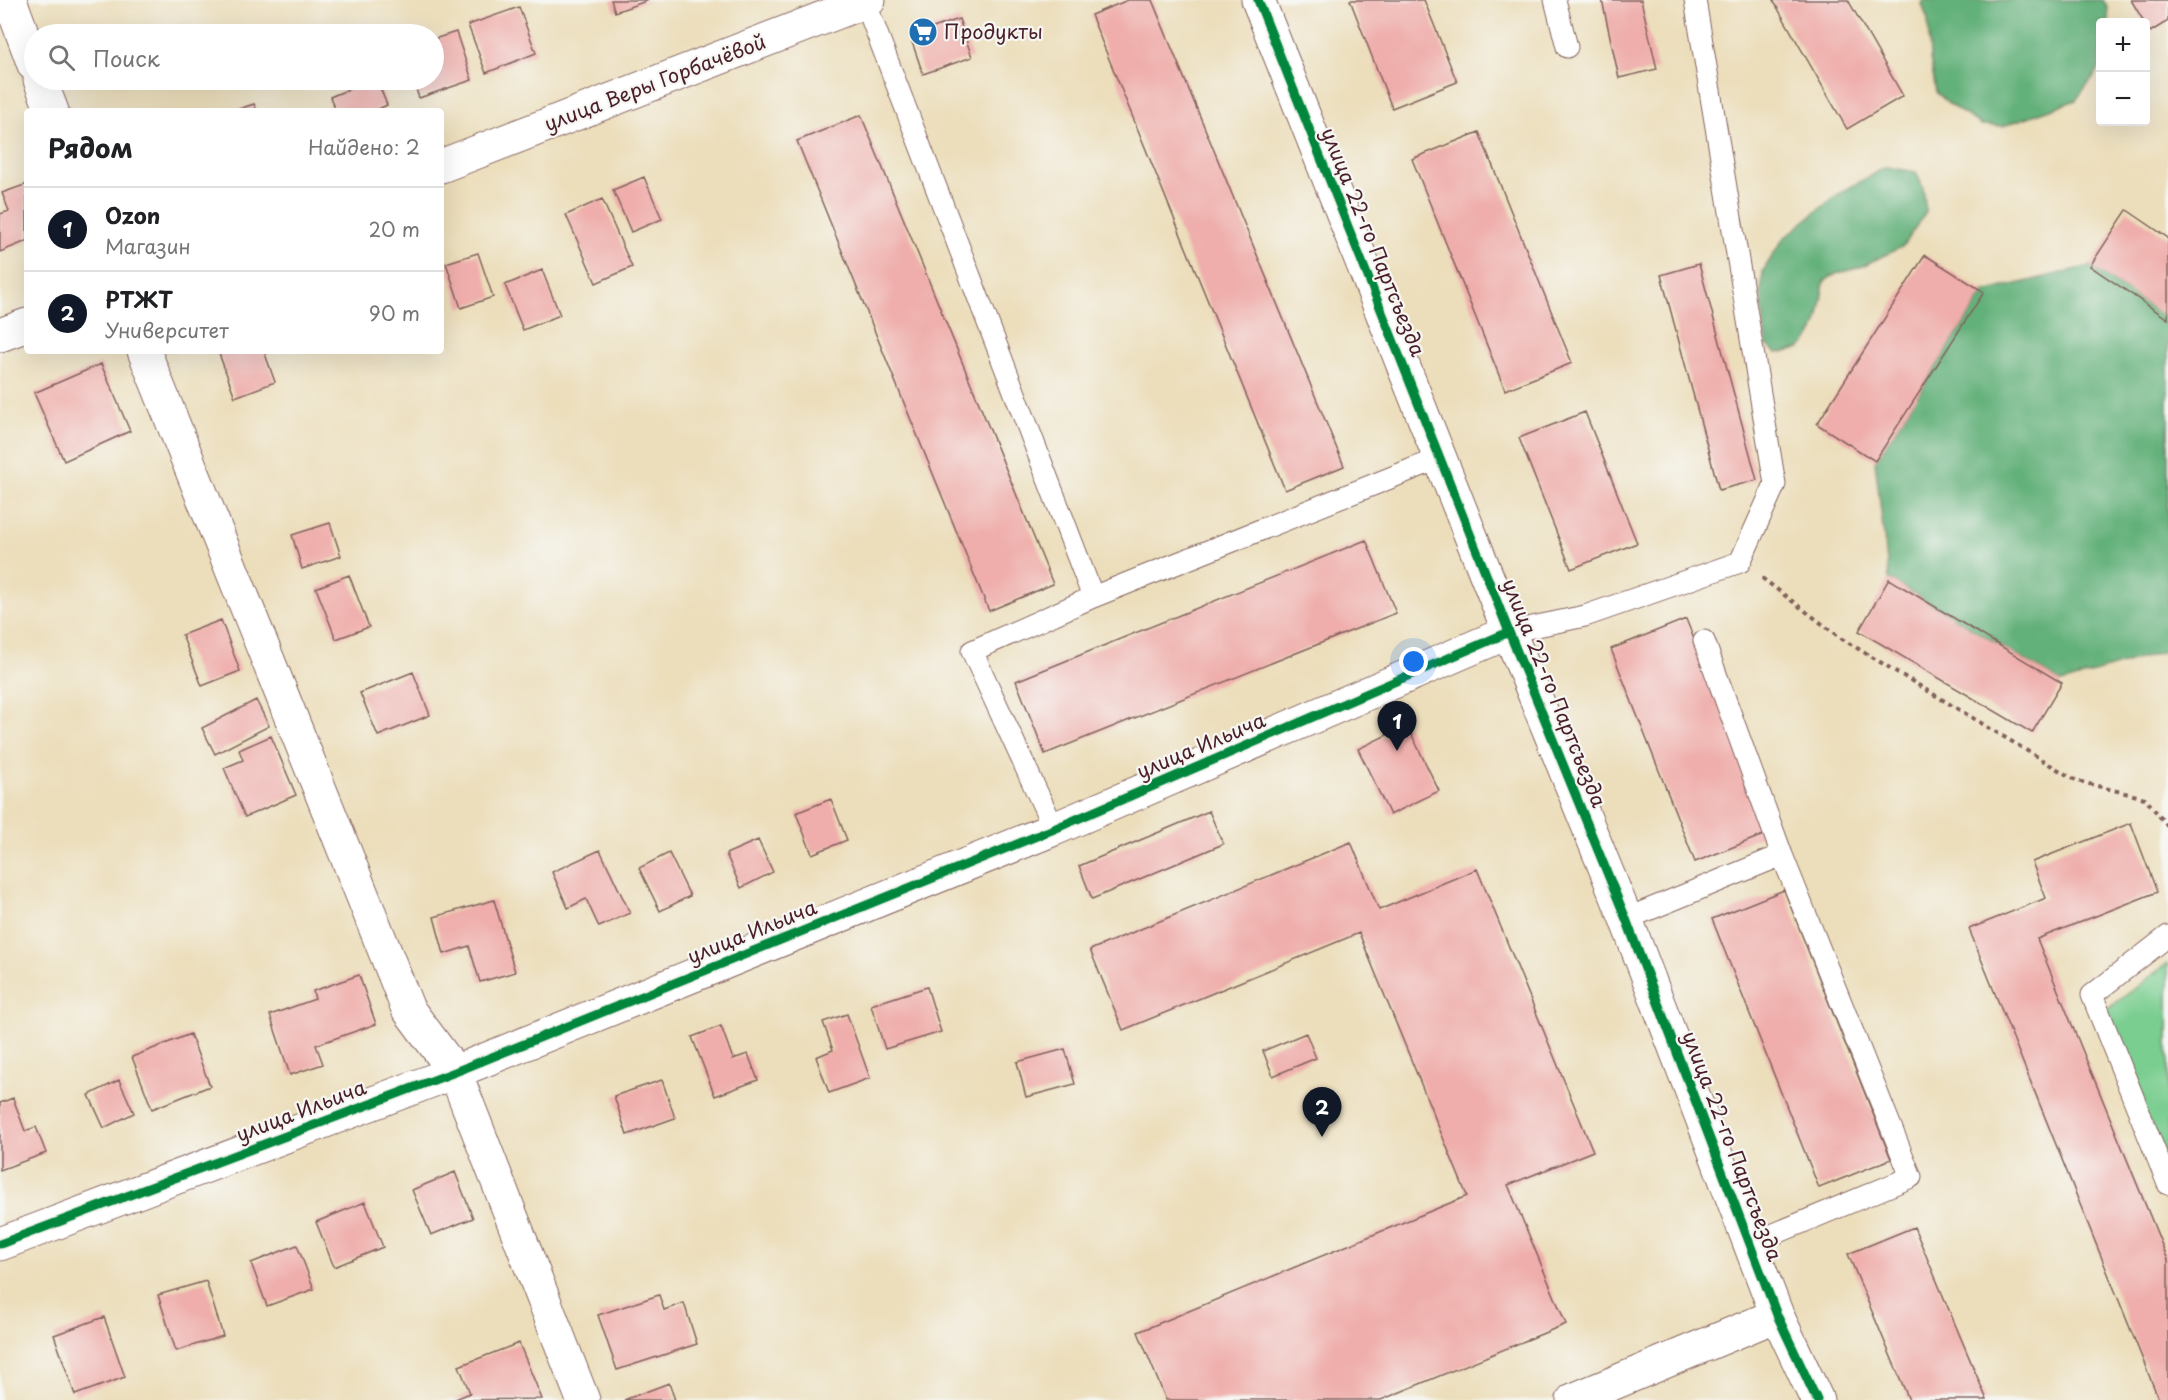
<!DOCTYPE html>
<html lang="ru">
<meta charset="utf-8">
<style>
:root{--surface:#fff;--page:#f6f6f6;--text:#202124;--muted:#757577;--line:#e0e0e0;--accent:#111827}
body{margin:0;font-family:"Playpen Sans",sans-serif;background:var(--page);color:var(--text)}
.controls{position:absolute;right:18px;top:18px;display:grid;overflow:hidden;border-radius:6px;box-shadow:0 6px 24px #0002}
.controls button{width:54px;height:54px;display:grid;place-items:center;padding:0;border:0;border-bottom:2px solid var(--line);background:var(--surface);color:var(--text);font:30px sans-serif}
.you{position:absolute;left:1414px;top:662px;width:21px;height:21px;margin:-15px;border:4px solid #fff;border-radius:50%;background:#1a73e8;box-shadow:0 0 0 9px #1a73e833}
.badge{display:grid;place-items:center;width:39px;height:39px;border-radius:50%;background:var(--accent);color:#fff;font-size:20px;font-weight:700}
.pin{position:absolute;translate:-50% -50px;filter:drop-shadow(0 2px 3px #0008)}
.pin::after{content:'';position:absolute;top:32px;width:21px;height:18px;background:inherit;clip-path:polygon(0 0,100% 0,50% 100%)}
.list{margin:0;padding:0;list-style:none}
h2{display:flex;justify-content:space-between;align-items:center;height:78px;margin:0;padding:0 24px;font-size:26px}
h2 small{font-size:20px;font-weight:400;color:var(--muted)}
.list li{display:grid;grid-template-columns:39px 1fr auto;gap:18px;align-items:center;box-sizing:border-box;height:84px;padding:0 24px;border-top:2px solid var(--line)}
.list b{display:block;font-size:22px;white-space:nowrap}
.list p{margin:0;font-size:20px;white-space:nowrap;color:var(--muted)}
.list em{font-size:20px;font-style:normal;color:var(--muted)}
.icon{flex:none;width:33px;height:33px;fill:none;stroke:currentColor;stroke-width:2;stroke-linecap:round;stroke-linejoin:round}
.map{position:relative;flex:none;width:2168px;height:1400px;overflow:hidden}
.search{position:absolute;background:var(--surface);box-shadow:0 6px 24px #0002;left:24px;top:24px;width:420px;height:66px;display:flex;align-items:center;gap:15px;box-sizing:border-box;padding:0 21px;border-radius:33px;color:var(--muted);font-size:22px}
.panel{position:absolute;background:var(--surface);box-shadow:0 6px 24px #0002;left:24px;top:108px;width:420px;height:246px;border-radius:6px}
.map>svg:first-child{display:block}
.green{fill:#7ace90;stroke:#62765e;stroke-width:1.5}
.forest{fill:#63b17a;stroke:#566852;stroke-width:1.5}
.building{fill:#efaeab}
.lines{fill:none;stroke-linecap:round;stroke-linejoin:round}
.lane-casing{stroke:#83625d;stroke-width:23}
.street-casing{stroke:#83625d;stroke-width:35}
.path{stroke:#83625d;stroke-width:4;stroke-dasharray:4.5 4.5;stroke-linecap:butt}
.lane{stroke:#fff;stroke-width:21}
.street{stroke:#fff;stroke-width:33}
.cycleway-casing{stroke:#f6f6f2;stroke-width:13}
.cycleway{stroke:#00873e;stroke-width:9}
.labels{text-anchor:middle;stroke-width:4.5;stroke-linejoin:round;paint-order:stroke}
.poi-label{font-size:20px;fill:#4a1f2b;stroke:#f6f6f2;text-anchor:start}
.street-label{font-size:20px;fill:#4a1f2b;stroke:#f6f6f2}
</style>
<div class="map">
<svg width="2168" height="1400" viewBox="0 0 2168 1400">
<rect width="100%" height="100%" fill="#f6f6f2"/>
<filter id="ink" filterUnits="userSpaceOnUse"><feTurbulence type="fractalNoise" baseFrequency=".0167" numOctaves="2"/><feDisplacementMap in="SourceGraphic" scale="12" xChannelSelector="R" yChannelSelector="G"/><feConvolveMatrix kernelMatrix="1 2 1 2 8 2 1 2 1" color-interpolation-filters="sRGB"/></filter>
<filter id="wash" filterUnits="userSpaceOnUse"><feTurbulence type="fractalNoise" baseFrequency=".008" numOctaves="4" result="noise"/><feDisplacementMap in="SourceGraphic" scale="24" xChannelSelector="R" yChannelSelector="G"/><feGaussianBlur stdDeviation="1.35" result="paint"/><feColorMatrix in="noise" values="0 0 0 0 0 0 0 0 0 0 0 0 0 0 0 0 0 1.4 0 .05"/><feComposite in="paint" operator="in"/></filter>
<g filter="url(#wash)">
<rect width="100%" height="100%" fill="#ecdebb"/>
<!-- green -->
<path class="green" d="M2168 963V1184L2100 1015Z"/>
<!-- forest -->
<path class="forest" d="M1924 0H2103L2107 6 2109 22H2100V68L2076 100 2003 126 1981 125 1953 107 1936 92 1930 58 1928 21 1922 4Z
M1886 167 1916 172 1923 188 1926 212 1902 247 1858 268 1838 273 1824 281C1821 303 1821 333 1800 348 1794 351 1783 352 1776 353L1766 344 1761 292 1763 271 1783 239 1838 194Z
M2090 266 2168 319V650L2062 683 1889 579 1875 461 1984 292Z"/>
<g id="blocks">
<!-- building -->
<path class="building" d="M611 0H649L615 12Z
M1128 0H1152L1344 466 1285 490 1091 15Z
M1350 0H1424L1457 82 1392 108Z
M1602 0H1641L1657 69 1619 78Z
M1773 0H1848L1903 96 1847 129Z
M2131 0H2168V21L2150 32Z
M519 7 536 53 486 73 468 25Z
M959 19 972 57 923 74 910 36Z
M456 32 472 80 419 98 413 80H434V39Z
M371 80H377L387 105 374 111H336L330 97Z
M254 104 257 111H233Z
M861 115 1053 584 989 611 797 141Z
M1479 132 1572 363 1505 390 1412 159Z
M644 177 662 219 631 232 613 190Z
M27 184V241L0 252V214L9 211 2 193Z
M602 199 632 267 596 283 566 215Z
M2127 210 2168 238V319L2090 266Z
M478 253 493 297 461 308 446 263Z
M1925 255 1984 292 1875 461 1817 424Z
M1699 264 1757 480 1719 490 1661 275Z
M542 270 560 315 523 330 505 285Z
M218 351H264L275 382 235 397Z
M101 364 130 431 64 461 34 393Z
M1585 412 1637 543 1571 569 1519 438Z
M330 523 341 556 302 569 292 535Z
M1366 540 1396 613 1045 754 1016 681Z
M349 575 369 627 336 639 316 588Z
M1889 579 2062 683 2032 733 1859 631Z
M1686 619 1771 832 1695 862 1611 649Z
M221 620 240 671 202 686 182 635Z
M413 672 430 715 378 736 360 693Z
M256 700 269 726 215 754 202 728Z
M1407 725 1439 791 1390 815 1358 749Z
M271 736 296 795 245 817 224 768 243 760 239 750Z
M831 799 847 840 812 854 796 813Z
M1209 811 1223 844 1092 899 1079 866Z
M2131 823 2157 892 2037 939 2168 1260V1398L2162 1400H2159L1969 929 2046 898 2032 862Z
M758 840 773 872 741 888 726 854Z
M1351 842 1379 910 1477 869 1593 1151 1508 1185 1566 1324 1381 1400H1166L1138 1332 1467 1196 1359 933 1123 1030 1090 950Z
M600 850 630 913 599 927 586 899 568 908 552 872Z
M669 853 690 896 660 911 639 868Z
M1784 890 1891 1159 1819 1188 1712 919Z
M494 900 515 972 480 982 469 946 444 954 434 917Z
M359 975 376 1024 316 1045 323 1064 290 1075 270 1015 315 999 313 991Z
M927 987 941 1032 885 1049 871 1005Z
M847 1014 870 1078 829 1093 816 1057 833 1050 823 1022Z
M721 1026 733 1059 748 1054 758 1080 715 1096 692 1037Z
M1306 1033 1316 1058 1273 1076 1263 1051Z
M190 1034 210 1086 152 1109 132 1057Z
M1065 1049 1075 1084 1026 1097 1017 1062Z
M119 1080 134 1113 104 1128 89 1095Z
M662 1080 675 1118 627 1135 614 1096Z
M13 1098 25 1131 36 1127 46 1153 0 1170V1103Z
M455 1172 473 1218 431 1235 412 1190Z
M365 1202 383 1247 334 1267 316 1222Z
M1914 1227 1987 1400H1909L1848 1254Z
M297 1245 314 1289 267 1306 251 1263Z
M206 1281 223 1336 176 1351 158 1295Z
M659 1295 664 1310 684 1303 697 1344 617 1370 598 1315Z
M104 1317 125 1377 75 1395 54 1335Z
M519 1343 542 1399 453 1400 470 1393 459 1366Z
M669 1383 675 1400H624Z"/>
</g>
</g>
<g filter="url(#ink)">
<use href="#blocks" fill-opacity="0" stroke="#83625d" stroke-width="1.5"/>
<g class="lines">
<!-- lane casing -->
<g class="lane-casing">
<path id="lane" d="M1555 0 1567 47
M865 2 1093 597 1440 458
M1509 632 1585 616 1740 562 1775 484 1695 0
M1704 641 1782 855
M1054 829 972 651 1093 597
M1626 919 1782 855 1911 1177 1750 1244
M2168 936 2092 995 2168 1184"/>
</g>
<!-- street casing -->
<g class="street-casing">
<path id="street" d="M10 0 34 65
M1258 0 1509 632 1626 919 1777 1315 1817 1400
M40 80 52 111
M441 166 869 0
M0 335 27 325
M144 351 408 1009 455 1072 583 1400
M0 1244 455 1072 1054 829 1509 632
M1573 1400 1777 1315"/>
</g>
<!-- path -->
<path class="path" d="M1762 578 1842 639 2077 781 2145 798 2168 827"/>
<!-- lane -->
<use href="#lane" class="lane"/>
<!-- street -->
<use href="#street" class="street"/>
<!-- cycleway casing -->
<g class="cycleway-casing">
<path id="cycleway" d="M1258 0 1509 632 1626 919 1777 1315 1817 1400
M0 1244 455 1072 1054 829 1509 632"/>
</g>
<!-- cycleway -->
<use href="#cycleway" class="cycleway"/>
</g>
</g>
<!-- icons -->
<defs>
<g id="supermarket-disc" transform="scale(1.5)"><circle r="9.5" fill="#1f6fb2" stroke="#f6f6f2"/><path d="M-6-5.5h2.5l.6 2H6L4.5 2H-2.5L-4.4-4H-6ZM-1.5 3.2a1.3 1.3 0 1 0 .1 0ZM3 3.2a1.3 1.3 0 1 0 .1 0Z" fill="#fff"/></g>
</defs>
<g fill-rule="evenodd">
<use href="#supermarket-disc" x="923" y="32"/>
</g>
<g class="labels">
<!-- poi labels -->
<g class="poi-label">
<text x="944" y="39">Продукты</text>
</g>
<!-- street labels -->
<g class="street-label">
<text transform="translate(655 83) rotate(-21)" y="7">улица Веры Горбачёвой</text>
<text transform="translate(1373 242) rotate(68)" y="7">улица 22-го Партсъезда</text>
<text transform="translate(1554 693) rotate(68)" y="7">улица 22-го Партсъезда</text>
<text transform="translate(1201 746) rotate(-23)" y="7">улица Ильича</text>
<text transform="translate(752 932) rotate(-22)" y="7">улица Ильича</text>
<text transform="translate(301 1111) rotate(-21)" y="7">улица Ильича</text>
<text transform="translate(1732 1146) rotate(69)" y="7">улица 22-го Партсъезда</text>
</g>
</g>
</svg>
<div class="controls">
<button>+</button>
<button>−</button>
</div>
<div class="you"></div>
<div class="pin badge" style="left:1397px;top:751px">1</div>
<div class="pin badge" style="left:1322px;top:1137px">2</div>
<div class="search"><svg class="icon" aria-label="search" viewBox="0 0 24 24"><circle cx="10" cy="10" r="6"/><path d="M15 15l6 6"/></svg>Поиск</div>
<section class="panel">
<h2>Рядом<small>Найдено: 2</small></h2>
<ul class="list">
<li><span class="badge">1</span><div><b>Ozon</b><p>Магазин</p></div><em>20 m</em></li>
<li><span class="badge">2</span><div><b>РТЖТ</b><p>Университет</p></div><em>90 m</em></li>
</ul>
</section>
</div>
